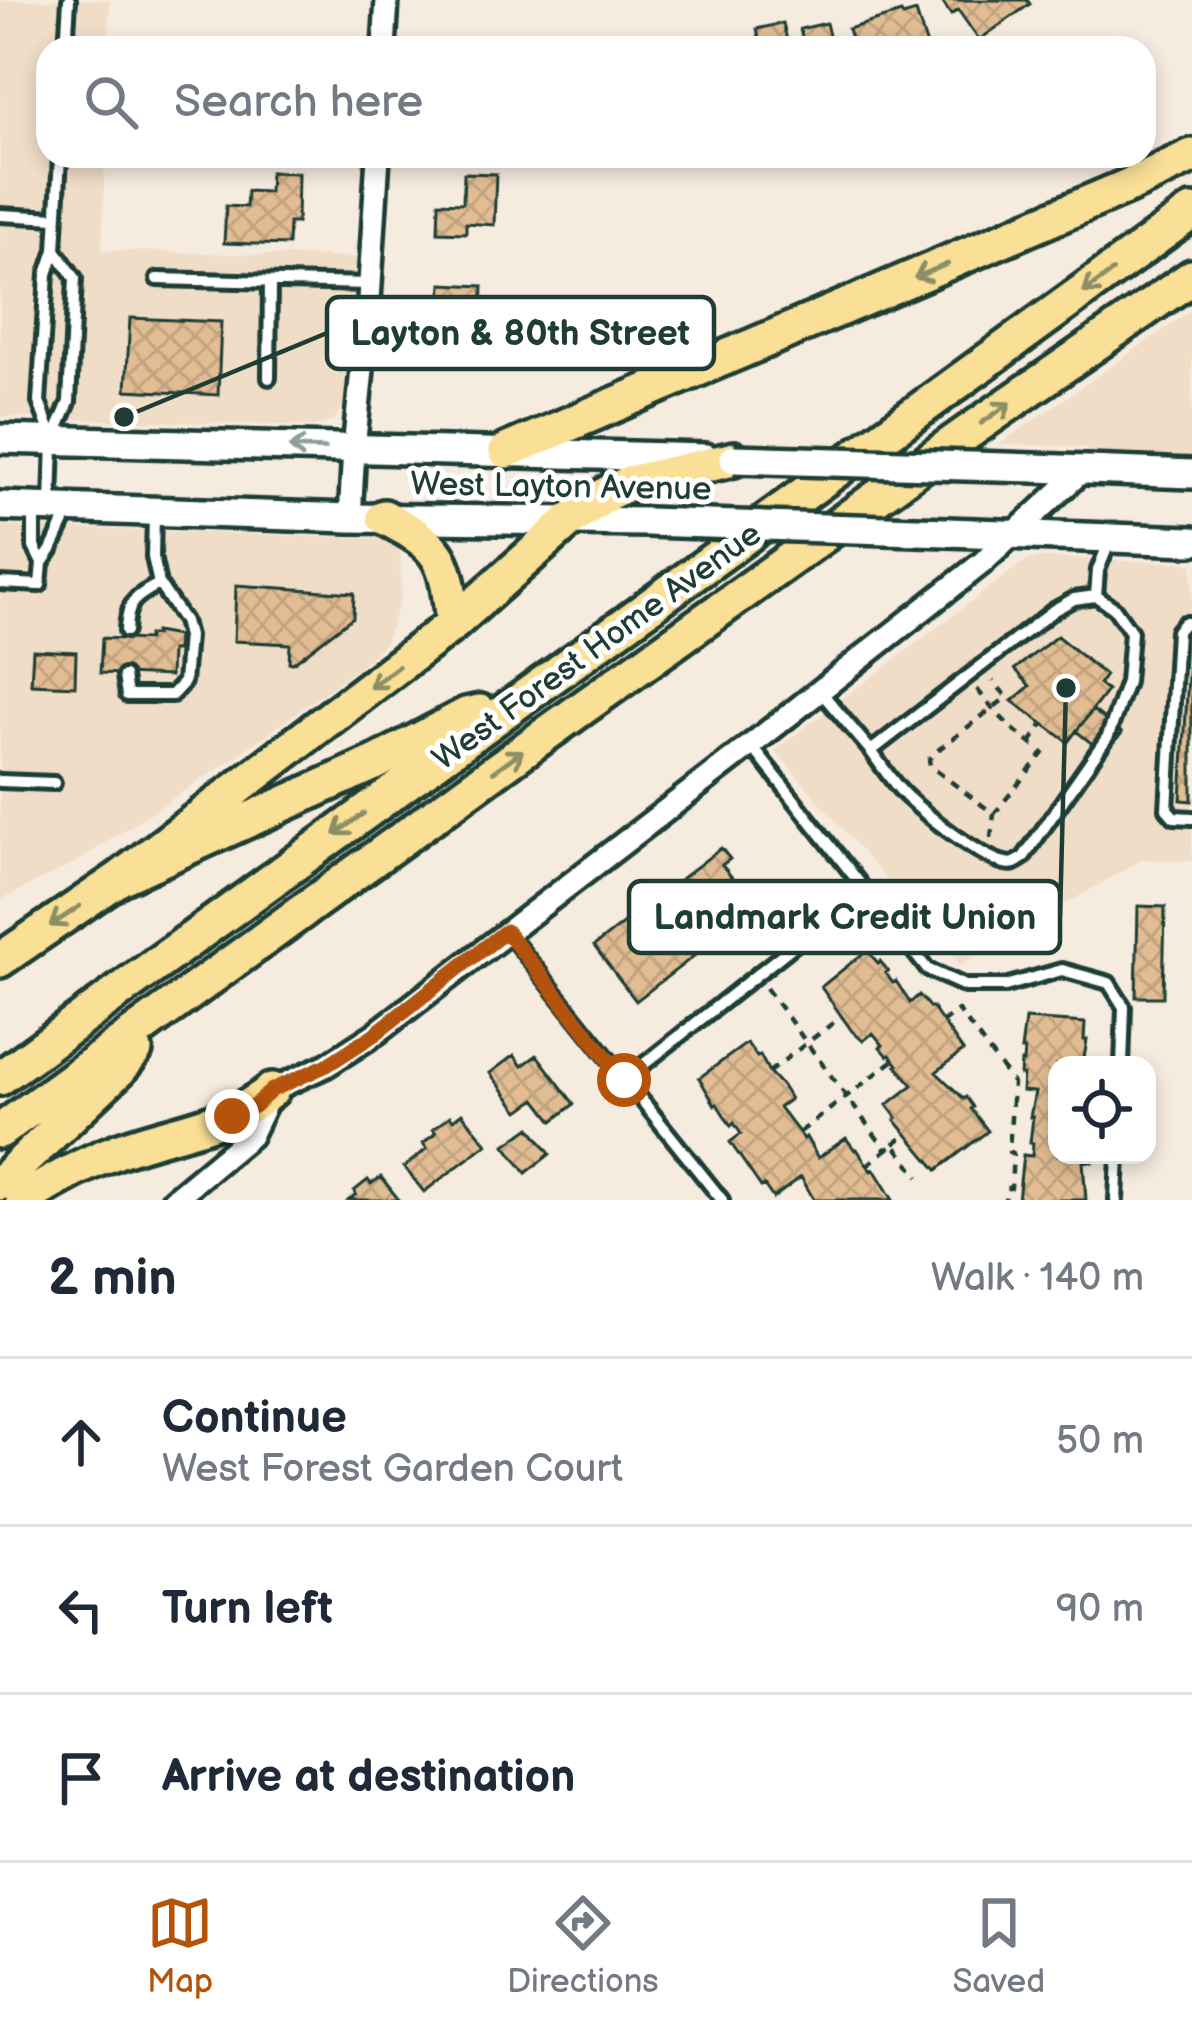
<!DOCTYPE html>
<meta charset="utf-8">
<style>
:root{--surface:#fff;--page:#f6f6f7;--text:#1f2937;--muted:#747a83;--line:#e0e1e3;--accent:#b45309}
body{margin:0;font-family:"Balsamiq Sans",sans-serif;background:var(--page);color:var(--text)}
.controls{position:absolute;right:36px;bottom:36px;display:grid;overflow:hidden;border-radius:24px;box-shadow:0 6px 18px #0003}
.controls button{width:108px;height:108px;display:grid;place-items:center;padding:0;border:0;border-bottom:3px solid var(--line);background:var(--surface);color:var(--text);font:60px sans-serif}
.stop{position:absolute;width:36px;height:36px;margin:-27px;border:9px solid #b45309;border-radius:50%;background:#fff}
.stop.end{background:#b45309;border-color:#fff;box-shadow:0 3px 12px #0008}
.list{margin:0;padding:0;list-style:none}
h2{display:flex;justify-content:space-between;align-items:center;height:156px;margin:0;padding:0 48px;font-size:51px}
h2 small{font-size:39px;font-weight:400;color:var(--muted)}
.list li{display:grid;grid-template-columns:78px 1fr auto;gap:36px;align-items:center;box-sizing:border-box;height:168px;padding:0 48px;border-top:3px solid var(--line)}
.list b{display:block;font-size:45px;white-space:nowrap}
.list p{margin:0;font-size:39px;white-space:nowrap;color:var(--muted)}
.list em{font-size:39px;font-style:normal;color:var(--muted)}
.icon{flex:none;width:66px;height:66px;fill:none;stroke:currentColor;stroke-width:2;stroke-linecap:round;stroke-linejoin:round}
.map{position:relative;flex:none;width:1192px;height:1200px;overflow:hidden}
.search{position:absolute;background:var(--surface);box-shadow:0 6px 18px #0003;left:36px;right:36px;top:36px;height:132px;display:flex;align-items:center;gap:30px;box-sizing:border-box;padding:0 42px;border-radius:36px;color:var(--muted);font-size:45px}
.sheet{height:660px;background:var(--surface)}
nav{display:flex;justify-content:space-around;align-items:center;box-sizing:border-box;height:168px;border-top:3px solid var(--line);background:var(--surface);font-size:33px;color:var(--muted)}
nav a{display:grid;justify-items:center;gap:6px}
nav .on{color:var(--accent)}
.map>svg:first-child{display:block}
.built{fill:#f0ddc8}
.building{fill:url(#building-cross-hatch);stroke:#1f3d34;stroke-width:3}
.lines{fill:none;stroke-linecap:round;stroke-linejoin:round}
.service-casing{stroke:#1f3d34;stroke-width:20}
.minor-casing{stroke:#1f3d34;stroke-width:30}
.secondary-casing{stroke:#1f3d34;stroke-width:36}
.primary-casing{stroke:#1f3d34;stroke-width:42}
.path{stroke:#1f3d34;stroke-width:4.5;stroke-dasharray:9 9;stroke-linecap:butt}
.service{stroke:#fff;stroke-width:10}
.minor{stroke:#fff;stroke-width:21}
.secondary{stroke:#fff;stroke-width:27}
.primary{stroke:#fadf96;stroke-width:33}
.secondary-bridge-casing{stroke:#1f3d34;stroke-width:36;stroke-linecap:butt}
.secondary-bridge{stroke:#fff;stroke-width:27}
.oneway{stroke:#8c8e65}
.oneway2{stroke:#8f9e9a}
.route{stroke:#b45309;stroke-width:15}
.labels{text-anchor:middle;stroke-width:10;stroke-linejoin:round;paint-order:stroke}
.street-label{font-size:33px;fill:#1f3d34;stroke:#fff}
.leader{fill:none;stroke:#1f3d34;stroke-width:4.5}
.callout-dot{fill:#1f3d34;stroke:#fff;stroke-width:4.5}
.callout{fill:#fff;stroke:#1f3d34;stroke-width:4.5}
.callout-label{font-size:36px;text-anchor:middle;font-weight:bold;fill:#1f3d34}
</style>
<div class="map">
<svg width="1192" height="1200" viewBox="0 0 1192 1200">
<defs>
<pattern id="building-cross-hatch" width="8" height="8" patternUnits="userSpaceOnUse" patternTransform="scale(3)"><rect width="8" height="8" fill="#e2bd93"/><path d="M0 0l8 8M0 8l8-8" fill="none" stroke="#c1a37f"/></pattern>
</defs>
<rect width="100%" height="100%" fill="#f6ebdf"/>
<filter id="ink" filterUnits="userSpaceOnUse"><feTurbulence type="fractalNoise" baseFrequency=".00833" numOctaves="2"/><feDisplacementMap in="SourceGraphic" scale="24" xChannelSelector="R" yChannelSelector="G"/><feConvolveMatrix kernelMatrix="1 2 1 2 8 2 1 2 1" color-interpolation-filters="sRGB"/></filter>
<g filter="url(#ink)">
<!-- built -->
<path class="built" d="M0 0H110L108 48H48V156H105L102 250 367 258 347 398 334 420 315 426 0 417Z
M1192 310V458L1092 455 1085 447 1000 444Z
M0 526 387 539 400 542 401 597 385 643 362 665 234 758 73 864 0 900Z
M1043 558 1192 563V861L1143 859 960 966 775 750 1018 566 1031 559Z"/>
<!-- building -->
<path class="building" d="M941 0H1027L1030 4 979 40 958 10 951 15Z
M916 12 927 46 854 48 848 29 901 13 903 16Z
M783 23 788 44 803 41 800 29 826 23 832 48H761L757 29Z
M270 172 298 173 297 223H289L288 245 224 243 226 206 246 207 247 191 269 192Z
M464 173 496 174 494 225 466 223V233L438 232 439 202 463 203Z
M442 284 483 286 481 350 439 348Z
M130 318 221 322 218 395 126 390Z
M236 585 354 593 353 617 293 663 289 662 290 644 234 641Z
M155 632 177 636 176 651H171L170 676 100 673 102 638 148 640V635H155Z
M1057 636 1105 675 1099 684 1107 691 1068 742 1012 701 1030 686 1015 669Z
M33 650 76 652 75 686 31 684Z
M1189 658 1192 659V801L1181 800Z
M1093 710 1122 733 1105 754 1076 731Z
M721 848 730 859 722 865 756 908 636 1001 594 946Z
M1138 906 1165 907 1163 997H1136Z
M867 950 878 963 880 961 888 971 885 973 893 983 896 981 910 1003 919 995 930 1008 932 1007 963 1051 936 1072 964 1099 966 1097 973 1107 971 1109 988 1131 937 1170 895 1120 897 1118 887 1105 913 1085 896 1066 898 1065 890 1055 888 1056 880 1047 883 1045 873 1033 863 1041 852 1031 821 987Z
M1025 1019 1085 1023 1084 1040H1087L1083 1065H1057V1155H1092V1162L1083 1161 1086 1200H1018L1023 1155 1032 1156 1033 1143H1030L1033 1117H1030L1035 1092 1022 1091 1023 1075H1020L1021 1062H1023L1024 1050H1021Z
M747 1043 757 1057 760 1055 769 1072 782 1086 790 1099 779 1107 804 1139 806 1137 818 1158 846 1138 855 1150 857 1149 871 1171 874 1169 893 1200H814L801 1177 773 1198 764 1185 761 1187 730 1142 741 1134 734 1123 731 1126 717 1104 715 1105 699 1078Z
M514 1055 522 1066 537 1055 574 1104 553 1121 536 1099 519 1111 490 1073Z
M462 1113 487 1144 424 1192 404 1167 427 1149 423 1143 436 1133 433 1129 450 1116 453 1120Z
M530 1127 550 1154 526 1173 505 1145Z
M381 1177 399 1200H349L356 1194 354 1191 368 1180 371 1184Z"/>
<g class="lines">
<!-- service casing -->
<g class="service-casing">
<path id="service" d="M66 48 69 0
M0 215 56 218
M157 279 370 284
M269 378 270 282
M52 437 39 402 47 274 55 250 60 156
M51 504 53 440 69 402 75 278 55 250
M42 563 51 550 68 513
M0 583 40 585 42 563 34 547V510
M1096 596 1114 608 1131 632 1127 682 1108 736 1023 858C1015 863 1014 865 1005 863 981 858 926 815 907 797 893 784 882 766 871 751L1054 610 1074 599 1096 596 1098 570 1109 543
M1192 623H1184L1177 631 1167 809 1174 817 1192 818
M126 631C127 601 135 597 159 584
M124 676 127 695H172L184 682 188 636 184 621 159 584 153 557 154 515
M820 691 871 751
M751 745 927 969 965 986H1005L1062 970 1109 983 1124 1007 1122 1065
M0 781 54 783
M506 931 722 1200
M624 1080 865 889
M1116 1200 1118 1155"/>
</g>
<!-- minor casing -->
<g class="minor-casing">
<path id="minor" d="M384 48 387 0
M350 518 354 449 369 300 378 156
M173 1200 250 1136 272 1090 327 1065 375 1034 751 745 982 563 1083 470"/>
</g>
<!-- secondary casing -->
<g class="secondary-casing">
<path id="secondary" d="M0 439 706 458
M1035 468 1192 474
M0 506 350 518 647 522
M947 532 1192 541"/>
</g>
<!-- primary casing -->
<g class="primary-casing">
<path id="primary" d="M506 451 1128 186 1192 156
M384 517C444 548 446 558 453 624
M120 878 453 624 569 521 608 493 629 483 734 459
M0 960 120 878 377 762 466 715 480 712
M0 1078 1192 212
M0 1131 546 734 964 435 1192 277
M0 1183 120 1069 135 1050
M23 1200C51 1182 84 1164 115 1152 168 1131 228 1127 272 1090"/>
</g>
<!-- path -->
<path class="path" d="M977 689C999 718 1014 731 1043 753L994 814 930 766 929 759 934 753 1007 697 993 681
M1030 743 1043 724
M991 838 994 814
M766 988 886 1150 894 1144 919 1177
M942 1023 958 1010 1013 1083 1009 1152 1013 1153 1011 1188H1006L1005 1200
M769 1072 842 1016
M800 1132 894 1060
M894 1144 908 1133
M867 1165 886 1150"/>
<!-- service -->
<use href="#service" class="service"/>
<!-- minor -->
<use href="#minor" class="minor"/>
<!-- secondary -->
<use href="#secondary" class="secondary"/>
<!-- primary -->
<use href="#primary" class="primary"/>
<!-- secondary-bridge casing -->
<g class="secondary-bridge-casing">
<path id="secondary-bridge" d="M734 459 1035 468
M647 522 947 532"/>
</g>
<!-- secondary-bridge -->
<use href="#secondary-bridge" class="secondary-bridge"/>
</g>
<!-- one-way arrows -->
<defs><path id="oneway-shaft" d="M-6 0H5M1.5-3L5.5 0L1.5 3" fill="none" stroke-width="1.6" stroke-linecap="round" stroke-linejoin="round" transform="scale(3)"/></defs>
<g class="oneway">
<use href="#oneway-shaft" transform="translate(931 271) rotate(157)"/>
<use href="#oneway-shaft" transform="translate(1098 282) rotate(144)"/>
<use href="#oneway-shaft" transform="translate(996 413) rotate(-35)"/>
<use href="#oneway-shaft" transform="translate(384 677) rotate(143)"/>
<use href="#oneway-shaft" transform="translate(508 761) rotate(-36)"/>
<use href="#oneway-shaft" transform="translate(349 824) rotate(144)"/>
<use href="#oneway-shaft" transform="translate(65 916) rotate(146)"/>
</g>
<use class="oneway2" href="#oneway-shaft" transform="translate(307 448) rotate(-178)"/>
</g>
<g class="lines" filter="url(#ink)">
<!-- route -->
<path class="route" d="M232 1116 254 1106 272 1090 327 1065 375 1034 506 931 624 1080"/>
</g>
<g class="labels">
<!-- street labels -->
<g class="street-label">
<text transform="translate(561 485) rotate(1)" y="12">West Layton Avenue</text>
<text transform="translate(596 645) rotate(-36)" y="12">West Forest Home Avenue</text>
</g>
</g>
<!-- callouts -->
<path class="leader" d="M124 417L327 333M1066 688L1060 917"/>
<g class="callout-dot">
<circle cx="124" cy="417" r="12"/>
<circle cx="1066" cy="688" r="12"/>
</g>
<g class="callout">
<rect x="327" y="297" width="387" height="72" rx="12"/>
<rect x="629" y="881" width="431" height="72" rx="12"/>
</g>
<g class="callout-label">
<text x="520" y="345">Layton &amp; 80th Street</text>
<text x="845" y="929">Landmark Credit Union</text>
</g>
</svg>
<div class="controls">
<button><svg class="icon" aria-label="locate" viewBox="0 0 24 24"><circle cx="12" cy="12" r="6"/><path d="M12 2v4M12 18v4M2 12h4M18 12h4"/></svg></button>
</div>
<div class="stop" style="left:624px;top:1080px"></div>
<div class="stop end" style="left:232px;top:1116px"></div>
<div class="search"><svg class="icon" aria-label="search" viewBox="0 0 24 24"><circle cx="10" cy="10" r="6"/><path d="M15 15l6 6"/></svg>Search here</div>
</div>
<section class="sheet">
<h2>2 min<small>Walk · 140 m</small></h2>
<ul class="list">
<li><svg class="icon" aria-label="ahead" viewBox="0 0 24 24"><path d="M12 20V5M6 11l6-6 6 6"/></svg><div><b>Continue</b><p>West Forest Garden Court</p></div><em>50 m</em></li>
<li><svg class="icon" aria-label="left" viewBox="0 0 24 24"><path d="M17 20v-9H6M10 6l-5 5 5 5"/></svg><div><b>Turn left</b></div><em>90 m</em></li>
<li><svg class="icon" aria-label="arrive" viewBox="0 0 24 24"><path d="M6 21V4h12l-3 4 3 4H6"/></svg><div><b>Arrive at destination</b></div></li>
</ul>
</section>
<nav>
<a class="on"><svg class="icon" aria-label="map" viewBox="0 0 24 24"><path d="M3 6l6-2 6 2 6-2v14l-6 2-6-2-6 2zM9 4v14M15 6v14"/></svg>Map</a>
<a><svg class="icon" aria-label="directions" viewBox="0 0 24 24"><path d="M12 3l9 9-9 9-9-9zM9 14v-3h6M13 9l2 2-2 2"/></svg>Directions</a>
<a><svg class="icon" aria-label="saved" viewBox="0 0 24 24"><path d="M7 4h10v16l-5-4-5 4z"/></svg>Saved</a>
</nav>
